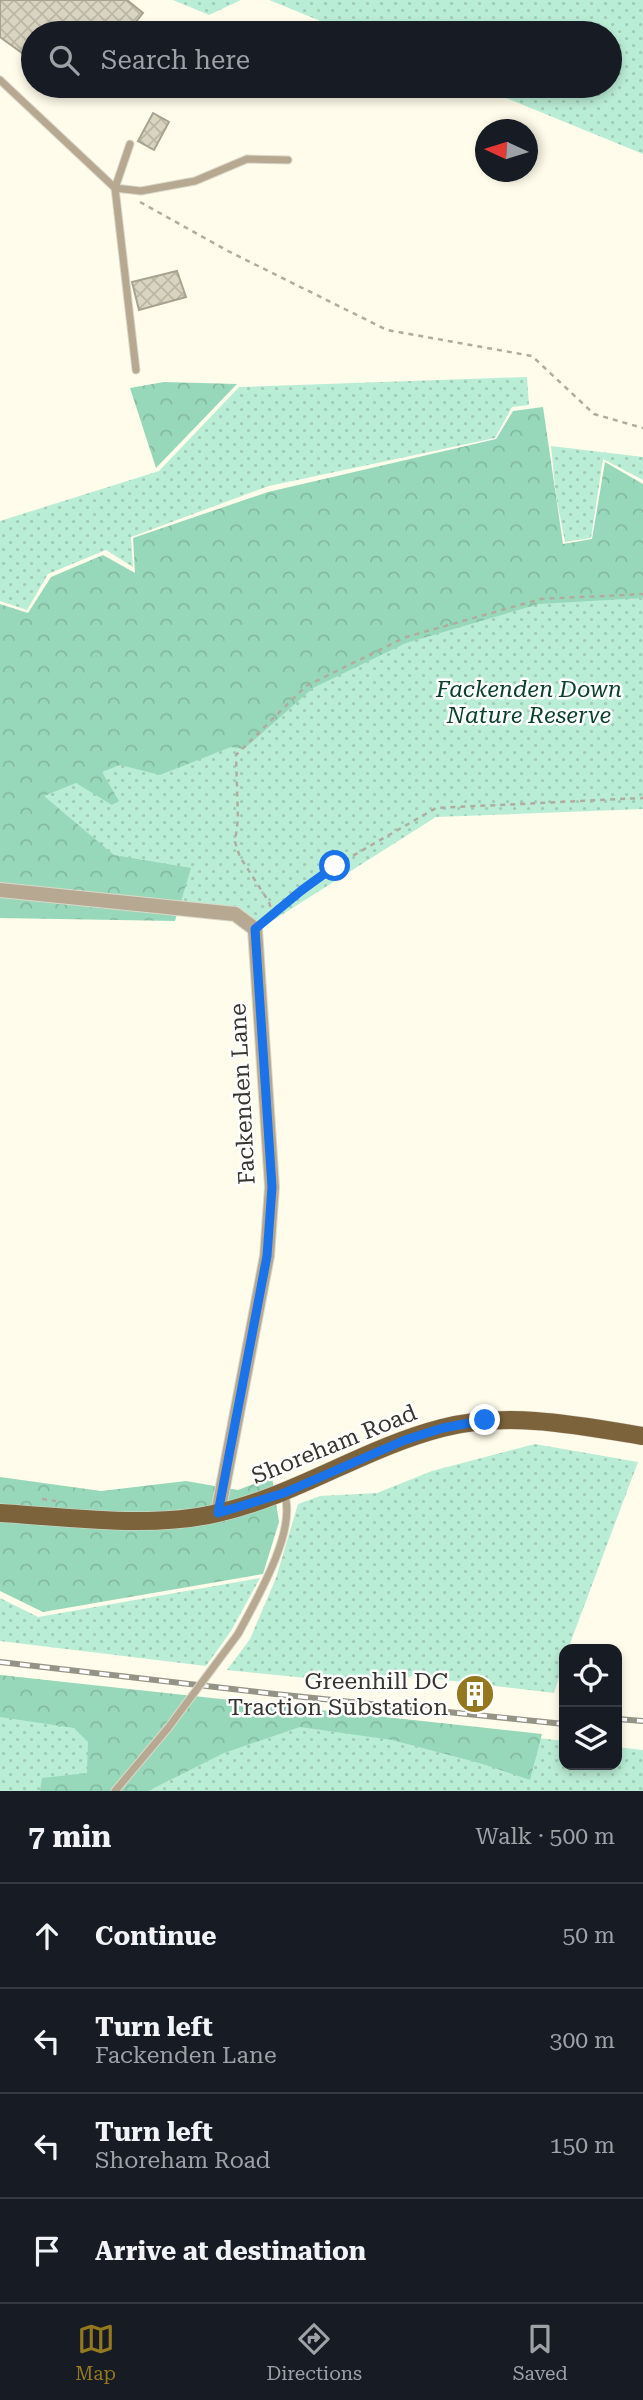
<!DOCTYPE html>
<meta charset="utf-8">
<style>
:root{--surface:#171b24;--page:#242831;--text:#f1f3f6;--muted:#9ea1a6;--line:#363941;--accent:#93781f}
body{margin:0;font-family:"Roboto Serif",serif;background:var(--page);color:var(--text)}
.controls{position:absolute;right:21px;bottom:21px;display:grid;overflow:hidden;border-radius:14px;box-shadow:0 4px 10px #0003}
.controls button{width:63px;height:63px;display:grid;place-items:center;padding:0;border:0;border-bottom:2px solid var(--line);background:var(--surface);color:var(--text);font:35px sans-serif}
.compass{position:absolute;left:475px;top:119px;width:63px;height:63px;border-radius:50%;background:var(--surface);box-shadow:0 4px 10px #0003;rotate:274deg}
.stop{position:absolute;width:21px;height:21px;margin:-16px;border:5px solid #1a73e8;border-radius:50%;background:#fff}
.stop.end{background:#1a73e8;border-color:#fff;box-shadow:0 2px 7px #0008}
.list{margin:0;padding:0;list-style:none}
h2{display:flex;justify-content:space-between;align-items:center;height:91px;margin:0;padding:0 28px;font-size:30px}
h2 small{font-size:23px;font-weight:400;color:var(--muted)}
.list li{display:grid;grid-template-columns:46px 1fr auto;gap:21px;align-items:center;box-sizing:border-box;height:105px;padding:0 28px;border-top:2px solid var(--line)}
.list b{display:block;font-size:26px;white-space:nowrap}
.list p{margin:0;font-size:23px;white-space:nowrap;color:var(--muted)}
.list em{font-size:23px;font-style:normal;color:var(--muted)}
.icon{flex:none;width:38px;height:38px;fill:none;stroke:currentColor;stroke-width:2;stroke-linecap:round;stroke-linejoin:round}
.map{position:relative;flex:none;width:643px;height:1791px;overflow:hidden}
.search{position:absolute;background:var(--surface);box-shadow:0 4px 10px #0003;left:21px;right:21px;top:21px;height:77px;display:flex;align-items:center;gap:18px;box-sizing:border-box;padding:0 24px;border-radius:38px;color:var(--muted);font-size:26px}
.sheet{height:511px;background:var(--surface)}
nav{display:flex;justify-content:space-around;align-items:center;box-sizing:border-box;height:98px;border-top:2px solid var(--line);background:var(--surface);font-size:19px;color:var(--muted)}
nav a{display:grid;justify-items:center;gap:4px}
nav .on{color:var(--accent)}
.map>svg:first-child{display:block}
.green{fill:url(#green-dots)}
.forest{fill:url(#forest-crowns)}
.building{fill:url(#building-cross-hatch);stroke:#a7a390;stroke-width:2}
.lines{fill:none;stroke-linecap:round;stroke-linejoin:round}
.service-casing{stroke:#dbd8c9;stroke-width:9}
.minor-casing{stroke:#dbd8c9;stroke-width:16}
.primary-casing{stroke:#dbd8c9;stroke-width:19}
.path{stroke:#b0ada0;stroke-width:2.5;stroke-dasharray:5 5;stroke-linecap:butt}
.service{stroke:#b7a892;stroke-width:7}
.minor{stroke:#b7a892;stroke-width:14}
.primary{stroke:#7d633b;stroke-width:18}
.rail-casing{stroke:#959286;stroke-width:6}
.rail{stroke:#fff;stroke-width:3.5;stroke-dasharray:10;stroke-linecap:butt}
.service-bridge-casing{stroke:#dbd8c9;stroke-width:9;stroke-linecap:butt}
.service-bridge{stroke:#b7a892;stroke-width:7}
.route{stroke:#1a73e8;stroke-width:9}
.labels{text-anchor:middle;stroke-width:5;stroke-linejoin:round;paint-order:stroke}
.park-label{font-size:23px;font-style:italic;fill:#0a402d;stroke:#fff}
.street-label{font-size:23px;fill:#37352d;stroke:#fff}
.poi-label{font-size:23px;fill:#37352d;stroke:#fff;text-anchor:end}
</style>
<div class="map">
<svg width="643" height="1791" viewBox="0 0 643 1791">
<defs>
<pattern id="green-dots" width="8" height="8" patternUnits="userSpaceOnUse" patternTransform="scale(1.75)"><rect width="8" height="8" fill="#baedd5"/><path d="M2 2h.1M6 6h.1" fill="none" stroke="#a0ccb7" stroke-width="1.8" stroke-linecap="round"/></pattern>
<pattern id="forest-crowns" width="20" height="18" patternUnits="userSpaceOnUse" patternTransform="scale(1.75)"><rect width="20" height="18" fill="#98d8ba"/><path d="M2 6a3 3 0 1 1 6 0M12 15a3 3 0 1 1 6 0" fill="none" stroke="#84baa0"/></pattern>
<pattern id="building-cross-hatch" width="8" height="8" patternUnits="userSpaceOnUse" patternTransform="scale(1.75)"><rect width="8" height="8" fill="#d8d4c0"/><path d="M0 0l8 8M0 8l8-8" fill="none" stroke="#bab7a5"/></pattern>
</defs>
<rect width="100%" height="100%" fill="#fffceb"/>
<!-- green -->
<path class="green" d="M173 0H241L209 15Z
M269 0H643V154L477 86H610V33H350Z
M527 377 529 405 512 407 495 438 269 486 131 537 133 567 106 550 48 574 27 610 0 601V521L159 471 239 387Z
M551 446 643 457V480L603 459 591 538 565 542 556 496Z
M643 580V809L436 817 261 928 181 906 0 772 401 623Z
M535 1444 638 1462 568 1649H564V1661L554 1693 412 1676 386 1686 227 1670 250 1639 276 1578 298 1504 320 1496 377 1493 432 1471Z
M260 1578 231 1631 206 1666 0 1641V1598L38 1617Z
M0 1675 564 1741V1765H617V1747L643 1750V1791H0Z"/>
<!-- forest -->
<path class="forest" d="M164 382 237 384 156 468 130 388Z
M543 407 563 544 592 539 605 462 643 484V598L539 604 406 643 313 688 244 749 231 747 160 775 120 765 102 772 119 801 112 805 76 783 44 796 114 855 191 868 175 921 0 918V604L28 613 51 577 103 555 135 573 133 538 268 492 496 439 513 411Z
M0 1477 101 1491 186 1481 238 1490 272 1477 279 1522 263 1574 43 1612 0 1591Z
M0 1675 542 1734 530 1780 483 1764 392 1740 300 1727 224 1753 148 1791H40L42 1778 87 1773 88 1742 74 1728 0 1717Z"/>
<!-- building -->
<path class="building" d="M0 0H127L143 13 127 33H33V61L0 37Z
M153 113 169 122 154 150 138 141Z
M177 271 186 297 139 310 132 282Z"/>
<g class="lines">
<!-- service casing -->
<g class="service-casing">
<path id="service" d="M0 80 115 188 141 191 195 181 247 159 288 160
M130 144 115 188 136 370
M238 1634C256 1600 298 1530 284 1493
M115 1791 168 1728"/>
</g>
<!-- minor casing -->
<g class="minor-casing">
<path id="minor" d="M0 890 235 914 255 929 272 1187 267 1256 218 1513"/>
</g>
<!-- primary casing -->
<g class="primary-casing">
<path id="primary" d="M0 1513C70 1517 150 1529 218 1513 297 1495 364 1448 442 1428 509 1411 577 1425 643 1436"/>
</g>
<!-- path -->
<path class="path" d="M140 202 228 251 387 330 532 356 594 414 643 428
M273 915 302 889 335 866 436 808 643 798
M264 922 273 915 269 902 240 857 235 842 238 819 236 755 306 686 406 637 541 599 643 594
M42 1499 56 1501"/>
<!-- service -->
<use href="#service" class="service"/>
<!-- minor -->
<use href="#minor" class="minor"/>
<!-- primary -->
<use href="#primary" class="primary"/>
<!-- rail casing -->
<g class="rail-casing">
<path id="rail" d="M0 1662 275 1694 564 1724
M617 1719 643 1721"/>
</g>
<!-- rail -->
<use href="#rail" class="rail"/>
<!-- service-bridge casing -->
<g class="service-bridge-casing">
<path id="service-bridge" d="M168 1728 238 1634"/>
</g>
<!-- service-bridge -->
<use href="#service-bridge" class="service-bridge"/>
</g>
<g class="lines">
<!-- route -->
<path class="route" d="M335 866 302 890 255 929 272 1187 267 1256 218 1513 284 1493 405 1440 443 1428 485 1420"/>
</g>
<!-- icons -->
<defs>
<g id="building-disc" transform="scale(2.0125)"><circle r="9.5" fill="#93781f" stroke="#fff"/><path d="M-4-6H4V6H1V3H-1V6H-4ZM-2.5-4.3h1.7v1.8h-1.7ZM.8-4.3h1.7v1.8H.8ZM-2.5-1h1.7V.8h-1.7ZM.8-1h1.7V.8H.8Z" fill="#fff"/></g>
</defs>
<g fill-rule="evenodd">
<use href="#building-disc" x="475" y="1694"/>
</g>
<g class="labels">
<!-- park labels -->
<g class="park-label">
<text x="529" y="697">Fackenden Down<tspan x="529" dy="26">Nature Reserve</tspan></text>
</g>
<!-- street labels -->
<g class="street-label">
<text transform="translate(242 1094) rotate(-93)" y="8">Fackenden Lane</text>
<text transform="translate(334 1444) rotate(-22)" y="8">Shoreham Road</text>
</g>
<!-- poi labels -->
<g class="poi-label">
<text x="448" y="1689">Greenhill DC<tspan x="448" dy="26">Traction Substation</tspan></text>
</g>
</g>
</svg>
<div class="controls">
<button><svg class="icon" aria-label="locate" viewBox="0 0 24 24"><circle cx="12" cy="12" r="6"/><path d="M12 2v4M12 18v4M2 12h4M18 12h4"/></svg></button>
<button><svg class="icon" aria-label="layers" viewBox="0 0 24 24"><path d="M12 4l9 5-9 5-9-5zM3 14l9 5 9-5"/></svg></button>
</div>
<svg class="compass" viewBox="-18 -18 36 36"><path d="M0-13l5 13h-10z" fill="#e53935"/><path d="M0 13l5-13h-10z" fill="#9ea1a6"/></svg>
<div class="stop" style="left:335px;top:866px"></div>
<div class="stop end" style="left:485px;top:1420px"></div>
<div class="search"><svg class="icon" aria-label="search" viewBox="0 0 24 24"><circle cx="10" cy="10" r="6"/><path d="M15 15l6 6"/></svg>Search here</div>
</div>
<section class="sheet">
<h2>7 min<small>Walk · 500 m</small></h2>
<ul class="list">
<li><svg class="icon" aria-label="ahead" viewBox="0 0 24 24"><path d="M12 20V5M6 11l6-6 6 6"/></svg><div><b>Continue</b></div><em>50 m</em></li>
<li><svg class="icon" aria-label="left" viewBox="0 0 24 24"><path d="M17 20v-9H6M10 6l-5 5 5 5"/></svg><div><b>Turn left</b><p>Fackenden Lane</p></div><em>300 m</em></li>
<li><svg class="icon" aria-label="left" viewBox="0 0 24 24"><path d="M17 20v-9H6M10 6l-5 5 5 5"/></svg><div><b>Turn left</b><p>Shoreham Road</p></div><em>150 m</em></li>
<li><svg class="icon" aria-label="arrive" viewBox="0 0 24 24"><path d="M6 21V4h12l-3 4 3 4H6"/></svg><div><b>Arrive at destination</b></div></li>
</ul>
</section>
<nav>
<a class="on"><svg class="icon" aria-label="map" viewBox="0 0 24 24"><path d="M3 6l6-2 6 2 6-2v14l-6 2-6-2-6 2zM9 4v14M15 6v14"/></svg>Map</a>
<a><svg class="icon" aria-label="directions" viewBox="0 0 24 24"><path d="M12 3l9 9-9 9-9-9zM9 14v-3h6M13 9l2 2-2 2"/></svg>Directions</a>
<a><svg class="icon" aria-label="saved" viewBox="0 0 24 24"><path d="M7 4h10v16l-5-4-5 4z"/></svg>Saved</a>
</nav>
